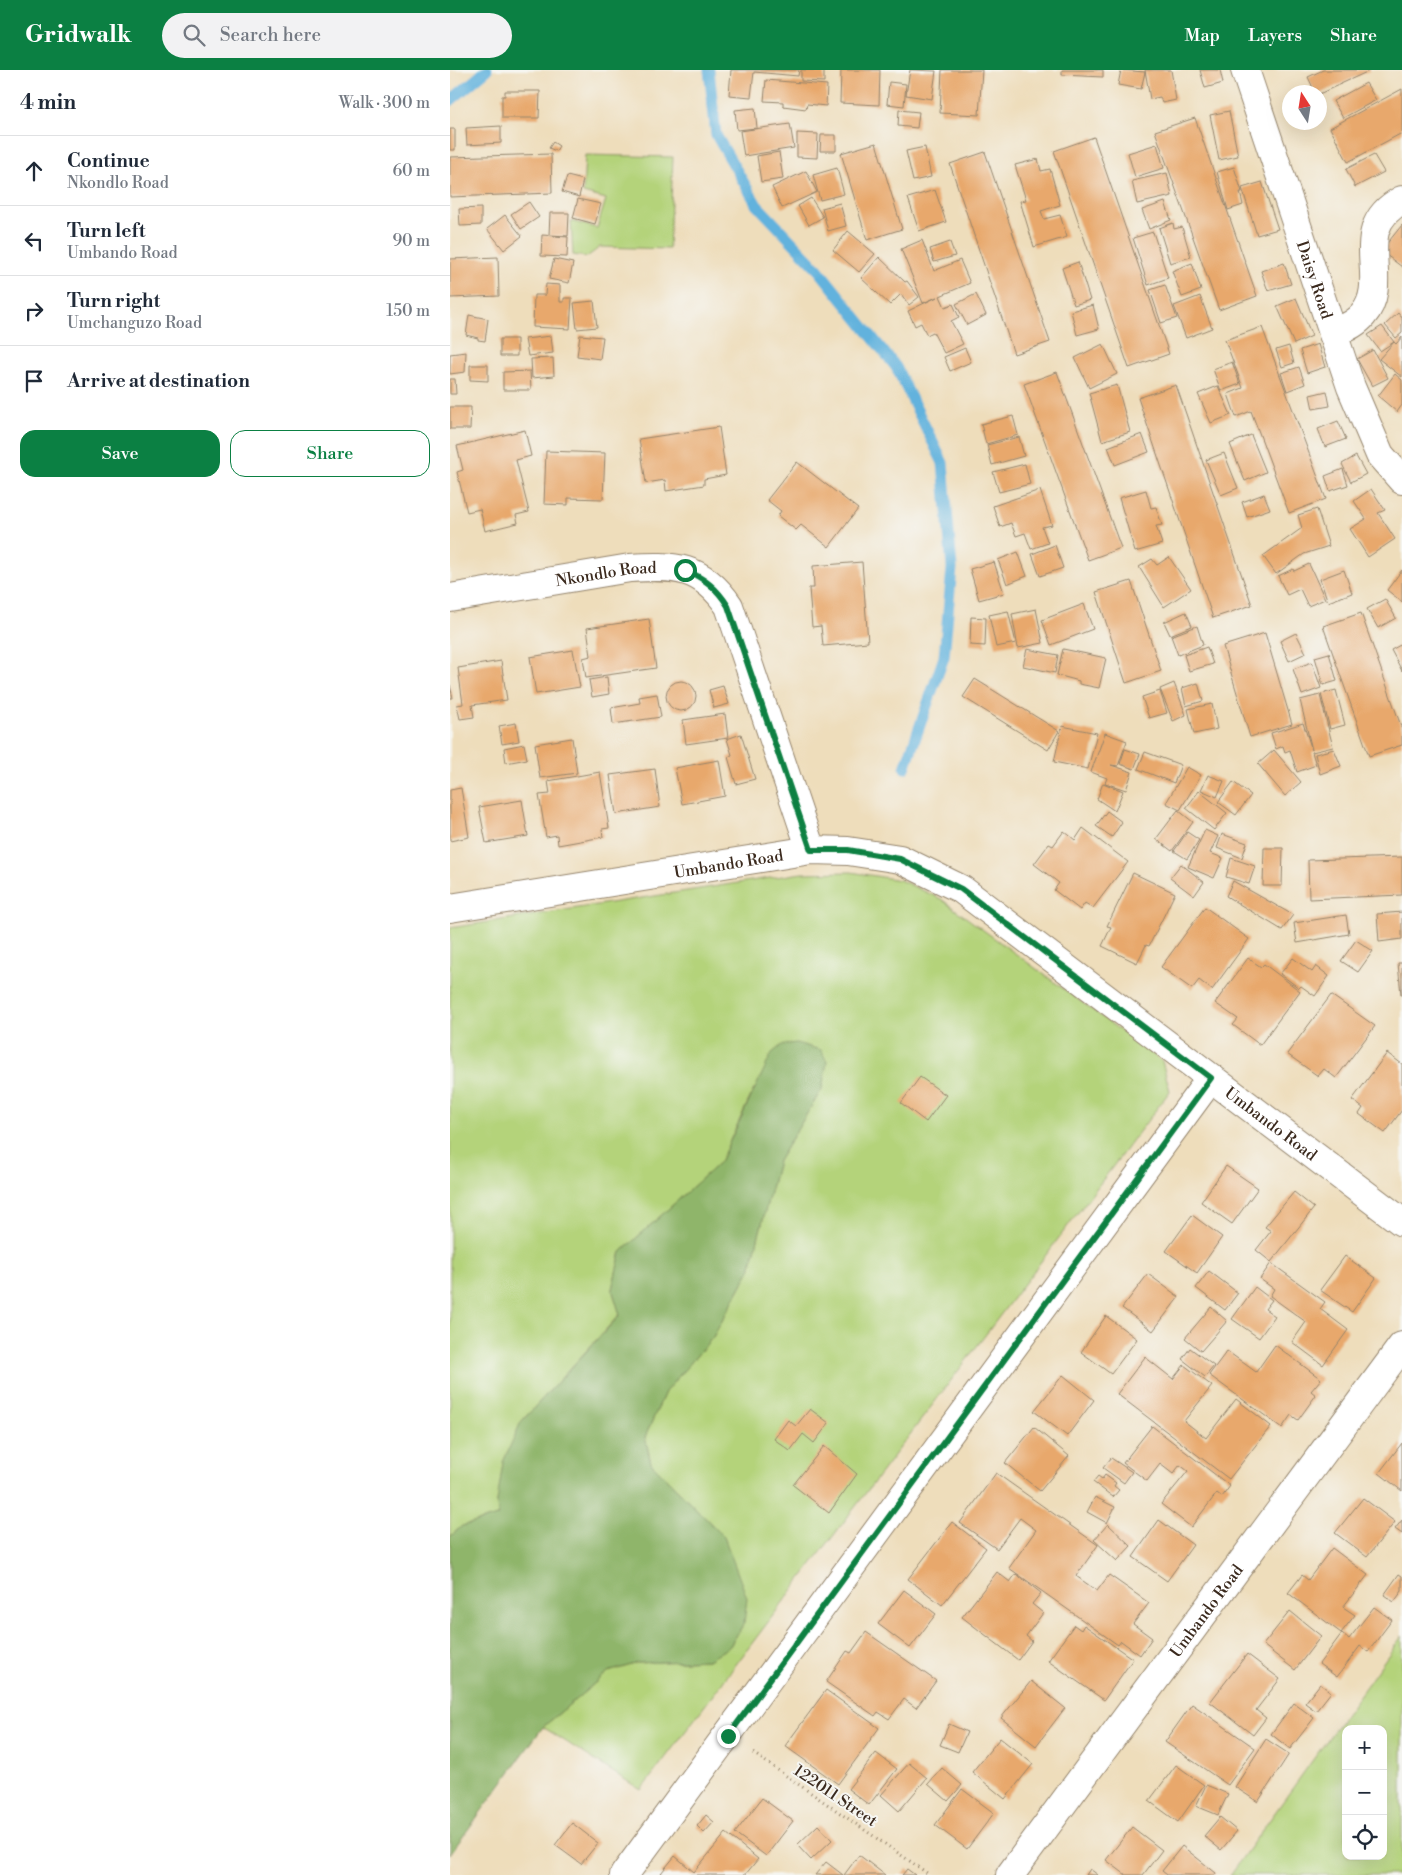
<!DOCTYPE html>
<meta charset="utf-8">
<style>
:root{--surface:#fff;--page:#f2f2f3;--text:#1f2937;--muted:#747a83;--line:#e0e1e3;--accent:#0b8043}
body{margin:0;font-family:"Libre Bodoni",serif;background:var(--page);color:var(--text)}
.controls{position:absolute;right:15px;bottom:15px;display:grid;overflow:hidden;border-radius:10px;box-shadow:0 5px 20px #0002}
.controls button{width:45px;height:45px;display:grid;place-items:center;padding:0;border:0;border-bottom:1px solid var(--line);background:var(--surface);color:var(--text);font:25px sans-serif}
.compass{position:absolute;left:832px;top:15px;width:45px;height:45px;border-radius:50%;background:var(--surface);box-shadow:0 5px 20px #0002;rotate:348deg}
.stop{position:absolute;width:15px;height:15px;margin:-11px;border:4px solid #0b8043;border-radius:50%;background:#fff}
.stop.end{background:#0b8043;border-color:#fff;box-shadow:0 1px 5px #0008}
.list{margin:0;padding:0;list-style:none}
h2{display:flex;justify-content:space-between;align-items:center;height:65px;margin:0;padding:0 20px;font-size:21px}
h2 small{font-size:16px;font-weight:400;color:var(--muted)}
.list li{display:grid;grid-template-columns:32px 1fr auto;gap:15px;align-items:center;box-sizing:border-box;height:70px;padding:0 20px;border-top:1px solid var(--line)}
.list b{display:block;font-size:19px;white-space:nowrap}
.list p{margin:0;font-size:16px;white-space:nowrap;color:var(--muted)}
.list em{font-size:16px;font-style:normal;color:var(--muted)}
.actions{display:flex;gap:10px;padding:15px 20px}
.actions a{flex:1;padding:11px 0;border:1px solid var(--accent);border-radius:15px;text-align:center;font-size:18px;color:var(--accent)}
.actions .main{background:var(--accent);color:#fff}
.icon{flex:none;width:28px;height:28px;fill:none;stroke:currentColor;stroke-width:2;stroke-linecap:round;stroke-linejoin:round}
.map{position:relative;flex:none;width:952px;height:1805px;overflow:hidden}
header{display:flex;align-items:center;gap:30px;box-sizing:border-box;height:70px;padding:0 25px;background:var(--accent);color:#fff}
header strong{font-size:24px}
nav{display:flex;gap:28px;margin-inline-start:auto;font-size:18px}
.search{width:350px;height:45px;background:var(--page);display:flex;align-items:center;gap:12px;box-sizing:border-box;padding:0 18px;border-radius:28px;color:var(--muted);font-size:19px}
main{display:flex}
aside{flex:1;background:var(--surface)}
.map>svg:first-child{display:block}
.green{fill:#b4d37a;stroke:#787e4c;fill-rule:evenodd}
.forest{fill:#8fb56a;stroke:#657044}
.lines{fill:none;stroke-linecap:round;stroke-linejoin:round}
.stream{stroke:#62b2dd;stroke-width:11}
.building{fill:#e8a86c}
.minor-casing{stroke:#94846c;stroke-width:30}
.path{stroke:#94846c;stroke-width:3;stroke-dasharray:1 4;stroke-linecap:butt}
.minor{stroke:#fff;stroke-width:28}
.route{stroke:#0b8043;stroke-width:6}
.labels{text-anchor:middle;stroke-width:4;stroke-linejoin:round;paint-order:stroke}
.street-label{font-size:16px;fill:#3b2a1e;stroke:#f6f6f2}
</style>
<header>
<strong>Gridwalk</strong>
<div class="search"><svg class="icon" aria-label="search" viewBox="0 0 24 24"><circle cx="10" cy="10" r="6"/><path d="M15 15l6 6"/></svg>Search here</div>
<nav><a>Map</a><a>Layers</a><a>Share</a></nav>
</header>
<main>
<aside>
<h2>4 min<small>Walk · 300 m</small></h2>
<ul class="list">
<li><svg class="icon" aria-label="ahead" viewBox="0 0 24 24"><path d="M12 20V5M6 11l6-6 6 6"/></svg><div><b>Continue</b><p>Nkondlo Road</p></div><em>60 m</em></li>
<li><svg class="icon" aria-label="left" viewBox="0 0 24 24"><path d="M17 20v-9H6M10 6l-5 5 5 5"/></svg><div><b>Turn left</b><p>Umbando Road</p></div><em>90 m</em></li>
<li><svg class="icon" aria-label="right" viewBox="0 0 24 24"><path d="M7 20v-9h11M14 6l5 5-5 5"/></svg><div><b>Turn right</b><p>Umchanguzo Road</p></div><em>150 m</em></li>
<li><svg class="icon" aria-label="arrive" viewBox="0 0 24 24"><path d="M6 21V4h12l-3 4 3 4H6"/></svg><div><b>Arrive at destination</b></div></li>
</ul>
<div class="actions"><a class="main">Save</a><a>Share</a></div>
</aside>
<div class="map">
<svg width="952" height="1805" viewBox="0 0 952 1805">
<rect width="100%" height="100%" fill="#f6f6f2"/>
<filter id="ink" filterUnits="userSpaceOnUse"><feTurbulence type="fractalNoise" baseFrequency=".02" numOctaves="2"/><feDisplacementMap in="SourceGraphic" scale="10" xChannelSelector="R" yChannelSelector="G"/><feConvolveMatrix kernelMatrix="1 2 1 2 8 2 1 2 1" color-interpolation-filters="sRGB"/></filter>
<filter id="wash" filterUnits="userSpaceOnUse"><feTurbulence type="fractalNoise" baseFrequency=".0096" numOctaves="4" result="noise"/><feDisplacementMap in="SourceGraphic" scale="20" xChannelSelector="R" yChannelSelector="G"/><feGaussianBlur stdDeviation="1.12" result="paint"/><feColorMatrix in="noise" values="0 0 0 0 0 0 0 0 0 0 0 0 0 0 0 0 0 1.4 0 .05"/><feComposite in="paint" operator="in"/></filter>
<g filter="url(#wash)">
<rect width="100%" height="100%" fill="#edb"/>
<!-- green -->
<path class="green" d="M135 85 223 87 219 179 150 177 137 187 123 185 121 151 147 158 156 129 133 123Z
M401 802 450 810 491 829 712 991 720 1021 191 1720 93 1657 158 1602 188 1593 258 1590 280 1576 294 1553 274 1467 201 1393 195 1367 215 1322 263 1267 300 1200 328 1091 372 1019H304L270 1092 171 1182 162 1219 170 1244 71 1352 47 1432 48 1446 12 1456 0 1467V858L352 803Z
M952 1566V1805H780ZM896 1659H933V1786H896Z"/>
<!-- forest -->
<path class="forest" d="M346 973 371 980 377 992 372 1019 328 1091 300 1200 263 1267 215 1322 195 1367 201 1393 274 1467 297 1528 294 1553 280 1576 258 1590 188 1593 158 1602 93 1657 0 1784V1467L12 1456 48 1446 47 1432 53 1392 71 1352 170 1245 162 1219 171 1182 270 1092 322 983 332 975Z"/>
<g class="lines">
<!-- stream -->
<path class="stream" d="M259 0 266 65 307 135 367 198 446 297 493 393 502 498 494 587 455 698
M0 31 37 0"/>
</g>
<g id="blocks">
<!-- building -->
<path class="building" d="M281 0H349L348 6 304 2 301 27 279 25Z
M351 0H374V12L351 11Z
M391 0H430L429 35 390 33Z
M460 0 486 1 482 29 456 25Z
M492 0H532L529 45 490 43Z
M612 0H653V7L612 5Z
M671 0 695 2 691 19 668 15Z
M695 0H721L726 30 712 33 710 27 700 29Z
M750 0H770L773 13 755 18Z
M873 0H921L869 24 865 22 858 7Z
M316 10 377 15 376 36 357 34 356 39 333 36V32L314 31Z
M439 12 456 14 454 36 437 34Z
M916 13 926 30 893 48 883 31Z
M952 19V63L898 92 880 58Z
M55 21H90L89 48H52V26H55Z
M305 38 307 58 287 60 285 40Z
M449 40 469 42 467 58 448 56Z
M779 41 788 86 769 90 760 45Z
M745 48 807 226 769 240 705 61Z
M340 54 344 78 294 86 290 61Z
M51 56V73L17 75 16 58Z
M0 59H5V80H0Z
M347 63 368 64 367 88 347 87Z
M371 65H386V81H370Z
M644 67 719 284 679 298 604 81Z
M103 72 109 76 106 81 99 78Z
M426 73 452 159 417 170 391 83Z
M707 74 714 98 685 107 678 83Z
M475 77 481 107 463 111 456 81Z
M329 82 333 109 311 112 307 86Z
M535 82 600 272 564 284 500 94Z
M101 84 102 123 0 127V87Z
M924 85 934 102 905 117 896 99Z
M588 89 591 101 600 99 610 135 591 141 594 149 610 145 617 167 584 177 570 131 576 130 565 95Z
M784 97 792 122H790L793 135 778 140 767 102Z
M387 98 394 124 370 130 363 105Z
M356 101 367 122 332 138 322 117Z
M717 103 722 126 687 134 682 111Z
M117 106 133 110 129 127 112 122Z
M812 112 828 159 807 165 792 118Z
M485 120 496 152 469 161 458 128Z
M361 128 373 147 359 155 348 136Z
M128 129 151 134 145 154 123 148Z
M79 132 89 147 71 159 61 144Z
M715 132 721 150 699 159 692 140Z
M390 133 396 156 378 161 372 138Z
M31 138V155L10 156 9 139Z
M100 143H119L118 166 99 165Z
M55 145 72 166 54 180 37 159Z
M723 153 724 159 732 157 741 187 720 193 709 158Z
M952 155V197L931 181Z
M398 161 425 184 409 202 383 180Z
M703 162 718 208 698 215 683 168Z
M92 165 118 167 117 187 91 186Z
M472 170 484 201 510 190 520 213 490 226 495 237 503 234 509 247 501 251 513 274 494 283 483 262 477 265 471 253 465 256 458 241 487 227 473 233 451 179Z
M500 172 505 186 484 192 480 179Z
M48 187 49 226 0 228V189Z
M429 187 455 212 457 211 469 227 459 235 451 224 440 235 411 208Z
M104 189 123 193 119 213 99 209Z
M628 192 640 230 624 235 612 198Z
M742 193 751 220 732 227 722 201Z
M834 193 841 214 818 221 811 201Z
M96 214 110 215V232H114V228H122L120 259 83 257 84 225H95Z
M715 215 727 248 711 253 700 220Z
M526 224 536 245 517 255 506 234Z
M750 226 762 258 736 268 724 236Z
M846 228 862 266 844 274 827 236Z
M144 231 147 257 127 259 124 233Z
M643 235 649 259 627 265 621 241Z
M948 243 952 248V263L946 268 935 255Z
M19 245 38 249 35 271 28 270V268L16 265Z
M932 256 944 272 930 281 918 265Z
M812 257 876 429 839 443 801 341 786 347 778 324 793 318 775 270Z
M130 265 153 267 150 289 127 286Z
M101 266 103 283 78 286 75 269Z
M952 267V307L929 289 944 272 946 274Z
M50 269H67V286H50Z
M653 274 667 304 639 318 625 288Z
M868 274 875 297 857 303 850 280Z
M839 276 844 293 832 297 826 280Z
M515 278 521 292 500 301 494 287Z
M923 280 938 308 922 316 907 289Z
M16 282 15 302 0 304V284Z
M103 288 104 306 82 308 81 289Z
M782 292 790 314 771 321 763 299Z
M20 295H38V311L20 310Z
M849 297 855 314 837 321 831 303Z
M80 301 81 320H53V302Z
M607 302 671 478 638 490 574 314Z
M945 304 952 310V335L947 342 928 326Z
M0 309H5L6 324H0Z
M667 315 680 362 652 371 639 323Z
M726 315 802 535 763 548 688 328Z
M768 316 781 345 761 353 748 324Z
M877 321 880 336 863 339 860 325Z
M0 337H21L20 359H0Z
M563 346 568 365 536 374 531 354Z
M888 351 896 369 875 377 868 359Z
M269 357 276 405 254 409V415L216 421 215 410 196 413 189 369Z
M75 360 81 386 66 390 79 442 66 445 68 453 35 461 30 439 17 442 7 402 13 400 7 376Z
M692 364 699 382 665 395 658 377Z
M801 365 816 402 795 411 780 374Z
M569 367 574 386 542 395 537 375Z
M96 381 155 383 153 429 118 428V435L94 434Z
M774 383 788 418 771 425 756 390Z
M906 386 916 404 901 412 892 394Z
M347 392 408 439 379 477 351 455 346 460 328 446 331 441 317 430Z
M575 394 580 414 549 422 543 402Z
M893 399 898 415 880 421 875 406Z
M921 419 935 440 928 443 945 469 918 487 900 459 916 449 904 431Z
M590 420 602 455 592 457 598 473 581 479 575 463 566 466 561 453 550 457 543 436Z
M696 420 701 438 706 437 712 455 706 456 712 474 685 482 669 428Z
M814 424 820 439 797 447 792 432Z
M867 439 879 476 854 484 826 504 813 486 852 458 848 445Z
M605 475 613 498 590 506 582 484Z
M568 482 577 506 557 514 548 490Z
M719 487 741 519 714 537 689 497 702 489 707 495Z
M412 492 418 572 373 576 371 556 362 557 359 518H364L363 496Z
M544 492 554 523 529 530 520 499Z
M859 494 875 529 858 536 850 519 837 525 828 506 843 499 844 501Z
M894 500 902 523 878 532 870 509Z
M952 500V532L937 520Z
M681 511 711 601 676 613 646 522Z
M935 529 946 548 928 558 917 539Z
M634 534 643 559 601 575 592 550Z
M586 539 593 573 568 578 562 544Z
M558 541 566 573 546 577 539 545Z
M736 542 742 556 720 565 714 552Z
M911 543 952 659V675L919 686 873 556Z
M521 547 536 548 535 576 520 575Z
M199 549 206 598 136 608 133 588 141 586 137 558Z
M747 556 753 575 728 585 721 566Z
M815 563 842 654 800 667 773 576Z
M846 563 856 583 839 591 830 571Z
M952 574V601L941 580Z
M757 577 763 594 739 601 734 585Z
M577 579 608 585 605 603 573 596Z
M613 579 656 588 649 618 629 614V611L607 605Z
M123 580 130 617 86 624 80 587Z
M879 583 887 611 873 615 865 587Z
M51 591 57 630 22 635 24 647 10 649 7 635 13 634 8 598Z
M862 592 871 618 852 625 843 599Z
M157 607 159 624 142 627 139 610Z
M525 609 609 661 598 680 513 627Z
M216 626a15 15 0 1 1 30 0a15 15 0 1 1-30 0Z
M724 613 736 645 723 651 710 619Z
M748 613 753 631 736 636 732 618Z
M0 615 3 628H0Z
M273 616 279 634 264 638 259 620Z
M886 620 895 655 880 659 871 624Z
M710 621 717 643 699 648 692 627Z
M207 624 211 647 163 654 161 638 190 633 189 627Z
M870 625 883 677 862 682 866 695 847 702 840 680 835 682 833 676 826 679 821 663 853 653 862 680 850 630Z
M762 634 767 659 744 664 738 639Z
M275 644 278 668 236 674 233 650Z
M66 653 69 671 52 674 49 656Z
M612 656 647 663 638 699 604 692Z
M655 663 677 671 668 696 661 695 682 702 676 720 655 713 657 708 641 702Z
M291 664 305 709 286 714 278 687 282 685 277 669Z
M122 668 127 703 90 708 85 674Z
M74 674 77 689 56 693 54 678Z
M675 679 690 684 684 699 670 694Z
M884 679 891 696 870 704 865 684Z
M824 680 851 712 835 726 808 694Z
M695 682 731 695 724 713 688 699Z
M269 690 275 726 232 734 225 698Z
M737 697 751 705 730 740 716 733Z
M205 699 210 737 166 744 160 705Z
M150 702 159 758 152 759 153 767 108 775 107 765 96 767 89 725 100 724 98 711Z
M758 705 774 711 767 727 751 720Z
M783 712 801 725 786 745 768 732Z
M653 713 673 721 665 741 647 729Z
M11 718 19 767 0 771V720Z
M749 721 777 743 764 760 736 738Z
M72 730 78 766 36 773 29 737Z
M728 740 743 752 722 781 706 769Z
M657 741 672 752 662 767 646 756Z
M633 758 678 792 643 838 635 833 630 840 604 820 609 813 584 794 599 774 603 776 614 761 625 770Z
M755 760 768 766 760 783 773 788 764 808 738 797Z
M737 762 749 770 737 789 724 781Z
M772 764 797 773 792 788 767 778Z
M814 778H833L832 816H813Z
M952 787V825L859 829 858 790Z
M781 788 805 796 799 814 776 807Z
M731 794 754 812 744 826 720 808Z
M683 803 725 823 699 876 696 875 687 893 652 876 661 857 657 856Z
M783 811 843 845 832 860 776 826Z
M755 837 799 869 762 920 749 910 742 919 711 897Z
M952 842V869L929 872 927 844Z
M896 845 899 864 847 873 844 853Z
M906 870 923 881 908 902 891 891Z
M798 888 811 897 814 894 850 921 810 975 783 955 788 949 765 933Z
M843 888 862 902 866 896 879 906 865 926 851 916 849 918 830 904Z
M948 893H952V925H951Z
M881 925 925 956 886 1008 874 999 868 1006 837 984Z
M937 983 952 994V1040L935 1063 909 1044 913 1038 902 1030Z
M470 1007 496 1025 476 1052 451 1033Z
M776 1096 808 1118 782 1154 751 1132Z
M844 1122 864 1138 821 1192 806 1180 821 1161 815 1157Z
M742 1145 772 1167 747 1203 716 1181Z
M895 1186 926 1208 902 1242 870 1220Z
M821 1193 875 1232 870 1239 898 1260 873 1295 842 1272 856 1252 820 1226 824 1219 810 1209Z
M759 1201 788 1223 775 1240 746 1218Z
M698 1204 729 1227 703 1261 672 1238Z
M805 1217 822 1230 815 1239 825 1246 809 1268 782 1249Z
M761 1237 777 1251 751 1281 735 1268Z
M656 1246 687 1269 661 1304 631 1282Z
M825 1275 871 1309 861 1321 866 1325 848 1350 841 1345 832 1358 759 1305 777 1281 806 1302Z
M740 1278 764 1296 755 1307 732 1289Z
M695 1287 723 1309 734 1295 762 1316 734 1351 756 1368 786 1329 821 1356 779 1409 667 1324Z
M613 1305 644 1330 617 1366 584 1341Z
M360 1339 379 1353 364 1373 353 1364 340 1381 324 1369 338 1350 346 1356Z
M702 1356 780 1416 772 1427 767 1423 741 1457 711 1434 738 1401 730 1395 723 1404 710 1394 697 1411 673 1393Z
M584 1357 619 1386 590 1421 555 1393Z
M952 1373V1421L929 1403Z
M374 1376 407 1404 379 1443 343 1415Z
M661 1388 682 1402 674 1413 653 1398Z
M546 1403 648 1475 626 1506 647 1521 659 1505 699 1533 683 1554 702 1568 690 1585 671 1571 668 1575 559 1498 586 1460 570 1448 547 1479 510 1453Z
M655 1405 666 1413 664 1416 669 1420 663 1427 643 1412 648 1406 652 1409Z
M645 1427 665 1437 657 1453 637 1442Z
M913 1428 945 1452 917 1487 885 1463Z
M709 1450 743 1475 717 1511 683 1487Z
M952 1450V1464L945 1459Z
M502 1452 536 1478 492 1535 458 1509Z
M658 1454 681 1476 667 1491 644 1470Z
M882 1478 918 1505 893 1537 905 1545 891 1563 838 1523 852 1505 858 1510Z
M547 1502 560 1512 566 1504 591 1523 582 1534 593 1543 576 1566 582 1571 568 1590 512 1547Z
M949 1504 952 1506V1521L944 1532 934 1525Z
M454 1520 486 1544 460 1578 428 1554Z
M924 1537 942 1550 918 1582 910 1576 887 1607 869 1594 892 1563 899 1569Z
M840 1541 871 1566 845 1600 813 1575Z
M624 1555 631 1560 634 1555 683 1589 654 1630 598 1591Z
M416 1562 486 1611 466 1638 454 1629 439 1649 428 1642 425 1646 376 1612 397 1581 401 1583Z
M797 1584 830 1609 806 1640 816 1648 803 1665 760 1632Z
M581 1611 615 1638 586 1676 551 1648Z
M870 1614 881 1622 866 1641 855 1633Z
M376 1620 429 1658 388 1714 335 1676Z
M844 1633 864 1648 840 1679 821 1664Z
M742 1634 805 1678 778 1715 715 1672Z
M499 1654 517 1662 508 1682 490 1675Z
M550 1668 583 1694 555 1729 522 1702Z
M816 1669 839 1684 808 1732 785 1717Z
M426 1683 447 1699 419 1735 398 1719Z
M459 1693 477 1708 449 1741 431 1725Z
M726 1695 754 1715 728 1752 699 1731Z
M492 1698 512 1715 498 1731 478 1714Z
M756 1715 778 1724 768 1745 746 1736Z
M512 1719 544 1743 517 1779 485 1755Z
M312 1728 343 1751 316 1786 285 1763Z
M256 1745 264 1752 254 1763 247 1756Z
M770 1747 787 1761 771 1780 754 1766Z
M122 1753 148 1773 131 1794 105 1775Z
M368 1755 382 1770 361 1790 347 1775Z
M682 1757 712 1780 693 1805H676L656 1790Z
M276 1763 308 1789 295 1805H214L211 1803 225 1786 244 1802Z
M732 1776 766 1803 765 1805H717L712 1801Z
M409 1785 435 1805H394Z
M376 1792 393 1805H365Z
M457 1799 465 1805H452Z
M640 1799 648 1805H636Z"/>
</g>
</g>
<g filter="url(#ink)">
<use href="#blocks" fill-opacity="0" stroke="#94846c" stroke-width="1"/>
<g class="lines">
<!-- minor casing -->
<g class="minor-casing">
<g id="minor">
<path id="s1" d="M795 0 901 317 930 385 952 410"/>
<path d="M883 264C893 259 906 254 913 245 943 210 897 159 952 130"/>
<path id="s2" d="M0 528 180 498C225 495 252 496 279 536L361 780"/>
<path id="s3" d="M0 838 361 780 398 781 450 789 511 819 952 1152"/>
<path d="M174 1805 761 1008"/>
<path id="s4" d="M560 1805 952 1276"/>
</g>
</g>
<!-- path -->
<path class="path" d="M303 1683 480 1805"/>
<!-- minor -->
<use href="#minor" class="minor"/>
</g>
</g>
<g class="lines" filter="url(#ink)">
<!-- route -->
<path class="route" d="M235 500C254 508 267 518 278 536L361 780H398L450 789 511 819 761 1008 278 1666"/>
</g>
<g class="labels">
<!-- street labels -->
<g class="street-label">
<text dy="6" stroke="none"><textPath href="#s1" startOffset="221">Daisy Road</textPath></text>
<text dy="6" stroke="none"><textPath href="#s2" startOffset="158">Nkondlo Road</textPath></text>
<text dy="6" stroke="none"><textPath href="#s3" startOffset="282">Umbando Road</textPath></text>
<text dy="6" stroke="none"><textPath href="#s3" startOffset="912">Umbando Road</textPath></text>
<text dy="6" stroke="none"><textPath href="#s4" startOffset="329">Umbando Road</textPath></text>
<text transform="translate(386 1725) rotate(34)" y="6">122011 Street</text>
</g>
</g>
</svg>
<div class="controls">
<button>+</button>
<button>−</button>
<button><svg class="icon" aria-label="locate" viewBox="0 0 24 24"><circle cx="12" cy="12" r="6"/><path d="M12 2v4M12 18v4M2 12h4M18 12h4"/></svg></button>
</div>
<svg class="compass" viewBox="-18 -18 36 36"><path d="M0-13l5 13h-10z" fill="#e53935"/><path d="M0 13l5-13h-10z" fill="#747a83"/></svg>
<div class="stop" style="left:235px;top:500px"></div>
<div class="stop end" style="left:278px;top:1666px"></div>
</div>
</main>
